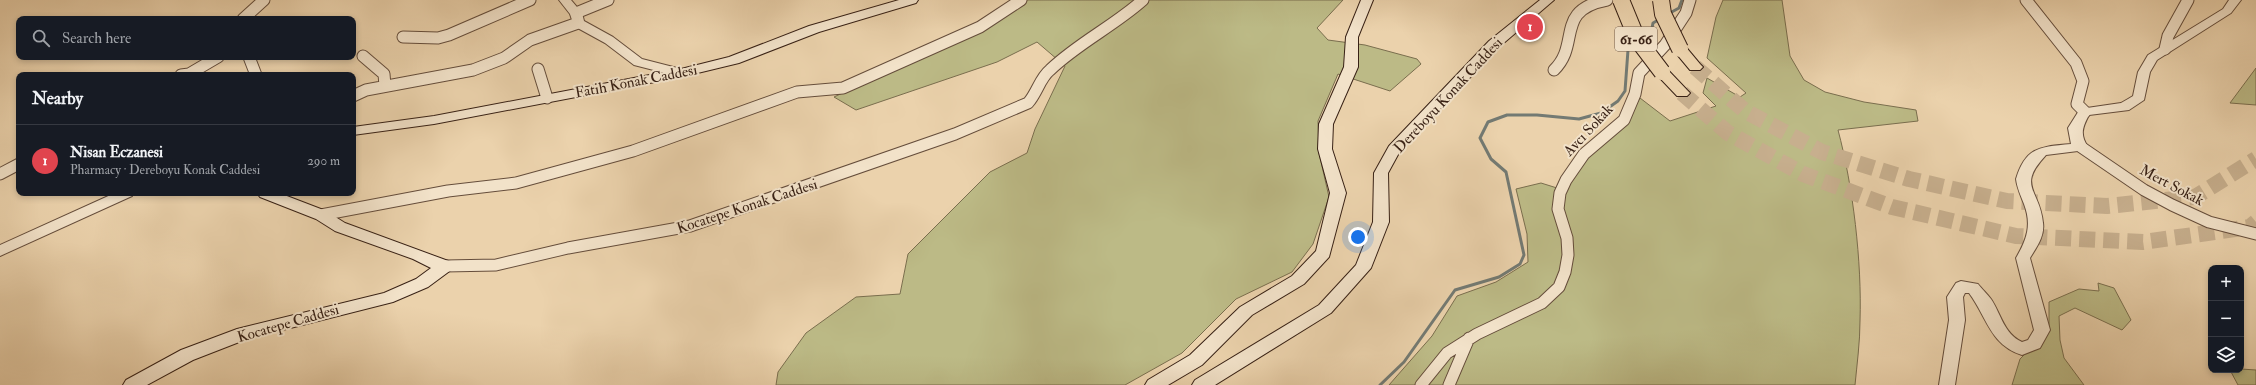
<!DOCTYPE html>
<meta charset="utf-8">
<style>
:root{--surface:#171b24;--page:#242831;--text:#f1f3f6;--muted:#9ea1a6;--line:#363941;--accent:#c59692}
body{margin:0;font-family:"IM FELL Double Pica",serif;background:var(--page);color:var(--text)}
.controls{position:absolute;right:12px;bottom:12px;display:grid;overflow:hidden;border-radius:8px;box-shadow:0 2px 6px #0003}
.controls button{width:36px;height:36px;display:grid;place-items:center;padding:0;border:0;border-bottom:1px solid var(--line);background:var(--surface);color:var(--text);font:20px sans-serif}
.you{position:absolute;left:1358px;top:237px;width:14px;height:14px;margin:-10px;border:3px solid #fff;border-radius:50%;background:#1a73e8;box-shadow:0 0 0 6px #1a73e833}
.badge{display:grid;place-items:center;width:26px;height:26px;border-radius:50%;background:var(--accent);color:#fff;font-size:13px;font-weight:700}
.pin{position:absolute;translate:-50% -50%;border:2px solid #fff;box-shadow:0 1px 4px #0006}
.list{margin:0;padding:0;list-style:none}
h2{display:flex;justify-content:space-between;align-items:center;height:52px;margin:0;padding:0 16px;font-size:17px}
h2 small{font-size:13px;font-weight:400;color:var(--muted)}
.list li{display:grid;grid-template-columns:26px 1fr auto;gap:12px;align-items:center;box-sizing:border-box;height:72px;padding:0 16px;border-top:1px solid var(--line)}
.list b{display:block;font-size:15px;white-space:nowrap}
.list p{margin:0;font-size:13px;white-space:nowrap;color:var(--muted)}
.list em{font-size:13px;font-style:normal;color:var(--muted)}
.icon{flex:none;width:22px;height:22px;fill:none;stroke:currentColor;stroke-width:2;stroke-linecap:round;stroke-linejoin:round}
.map{position:relative;flex:none;width:2256px;height:385px;overflow:hidden}
.search{position:absolute;background:var(--surface);box-shadow:0 2px 6px #0003;left:16px;top:16px;width:340px;height:44px;display:flex;align-items:center;gap:10px;box-sizing:border-box;padding:0 14px;border-radius:8px;color:var(--muted);font-size:15px}
.panel{position:absolute;background:var(--surface);box-shadow:0 2px 6px #0003;left:16px;top:72px;width:340px;height:124px;border-radius:8px}
.map>svg:first-child{display:block}
.green{fill:#bcba86;stroke:#7a6e4e}
.lines{fill:none;stroke-linecap:round;stroke-linejoin:round}
.stream{stroke:#737a73;stroke-width:3}
.primary-tunnel{stroke:#c7af8e;stroke-width:16;stroke-dasharray:16 8;stroke-linecap:butt}
.minor-casing{stroke:#654d3b;stroke-width:13}
.tertiary-casing{stroke:#654d3b;stroke-width:2}
.secondary-casing{stroke:#382115;stroke-width:2}
.primary-casing{stroke:#382115;stroke-width:2}
.minor{stroke:#f2e2c9;stroke-width:11}
.tertiary{fill:#f2e2c9;fill-rule:evenodd}
.secondary{fill:#f2e2c9;fill-rule:evenodd}
.primary{fill:#ebd2ac;fill-rule:evenodd}
.primary-bridge-casing{stroke:#382115;stroke-width:18;stroke-linecap:butt}
.primary-bridge{stroke:#ebd2ac;stroke-width:16}
.labels{text-anchor:middle;stroke-width:4;stroke-linejoin:round;paint-order:stroke}
.shield{fill:#f2e2c9;stroke:#705b4b;stroke-width:1}
.shield-label{font-size:14px;font-weight:bold;fill:#382115}
.street-label{font-size:15px;fill:#382115;stroke:#f2e2c9}
</style>
<div class="map">
<svg width="2256" height="385" viewBox="0 0 2256 385">
<rect width="100%" height="100%" fill="#ebd2ac"/>
<filter id="stains"><feTurbulence type="fractalNoise" baseFrequency=".005" numOctaves="4"/><feColorMatrix values="0 0 0 0 .2 0 0 0 0 .09 0 0 0 0 .02 0 0 0 .5 -.17"/></filter>
<radialGradient id="worn" r=".72"><stop offset=".6" stop-color="#630" stop-opacity="0"/><stop offset="1" stop-color="#630" stop-opacity=".3"/></radialGradient>
<!-- green -->
<path class="green" d="M1021 0H1343L1317 28 1328 40 1365 45 1417 59 1421 64 1390 91 1338 74 1318 121 1319 153 1329 197 1313 244 1292 272 1236 299 1182 353 1125 385H776L778 372 806 333 856 297 900 294 908 254 990 172 1027 153 1035 129 1065 66 1037 42 997 62 856 110 834 97 940 47Z
M1723 0H1782L1790 56 1804 80 1825 92 1864 102 1916 110 1918 121 1838 130C1853 186 1862 262 1860 321 1860 342 1857 364 1855 385H1389L1432 336 1457 296 1496 282 1528 262 1527 234 1516 189 1541 183 1557 188 1589 154 1627 121 1640 98 1670 121 1716 106 1703 93 1707 78 1740 97 1746 93 1707 58 1716 17Z
M2256 68V105L2230 103Z
M2098 283 2114 288 2131 320 2122 330 2075 308 2059 316 2060 340 2064 358 2084 385H2012L2020 359 2049 330V302L2079 289 2099 291Z
M2241 369 2256 370V385H2238L2230 370Z"/>
<g class="lines">
<!-- stream -->
<path class="stream" d="M1668 14 1679 8 1682 0
M1644 39 1651 33 1653 23 1660 19
M1380 385 1404 362 1455 290 1499 277 1520 264 1524 255 1506 172 1491 159 1480 138 1488 122 1507 115H1537L1579 119 1601 113 1618 101 1625 91 1628 50 1636 44"/>
<!-- primary-tunnel -->
<path class="primary-tunnel" d="M1695 67 1745 111 1822 152 1909 179 2007 201 2107 206 2195 197 2256 159
M1682 93 1728 133 1803 174 1892 207 2016 236 2143 242 2250 227 2256 222"/>
<!-- minor casing -->
<g class="minor-casing">
<path id="minor" d="M2026 0 2076 63 2083 81 2077 104 2085 112
M576 13 608 0
M243 19 264 0
M403 37 438 38 449 35 530 0
M2165 49 2168 36 2188 0
M363 56 384 74 385 86
M249 57 256 75
M538 69 547 98
M1554 70C1581 44 1554 10 1607 0
M181 75 189 74 218 57
M353 96 366 90 473 70 504 58 530 40 578 23
M2081 147 2144 190 2172 205 2209 222 2256 234
M0 174 19 164
M321 215 448 191 516 183 633 151 797 92 843 88 980 27 1021 0
M445 266 496 265 568 248 690 226 955 134 1028 103C1037 93 1040 78 1050 70 1078 43 1114 26 1143 0
M1421 385 1447 353 1477 334 1542 303 1559 287 1565 272 1568 255 1567 238 1558 209 1560 193 1566 180 1584 154 1624 120 1635 94 1639 73 1665 45 1686 13 1690 0
M1449 385 1469 338"/>
</g>
<!-- tertiary casing -->
<g class="tertiary-casing">
<path id="tertiary" d="M559 0H571L582 13 584 21 613 37 642 59 685 70 687 73 681 77 634 65 605 43 574 26 570 14Z
M2229 0H2241L2231 13 2157 60 2150 72 2144 100 2129 110 2089 115C2082 128 2080 135 2088 147L2086 150 2046 155C2016 187 2040 189 2043 223 2045 236 2036 248 2030 258L2050 330 2040 348 2022 355C1990 345 1987 317 1969 293H1965L1963 297 1965 320 1955 385H1939L1949 320 1947 297 1956 283 1961 281 1978 284C1982 289 1987 294 1991 299 2001 314 2004 334 2022 342L2028 340 2034 330 2016 258C2027 239 2032 225 2024 204 2021 196 2017 188 2016 179 2026 146 2041 147 2071 144L2068 128 2080 109 2121 103 2128 99 2133 96 2138 72 2148 55 2223 9Z
M115 193H134L132 196 0 256V245Z"/>
</g>
<!-- secondary casing -->
<g class="secondary-casing">
<path id="secondary" d="M899 0H918L916 3 819 32 739 63 681 77 434 124 353 135V127L434 116 681 69 729 57 809 26Z
M1361 0H1373L1358 37V67L1333 124 1332 149 1346 193 1329 257 1304 284 1252 315 1202 365 1168 385H1145L1148 380 1190 355 1240 307 1292 276 1316 251 1330 193 1318 149 1319 124 1344 67 1346 37Z
M1540 0H1554L1499 47 1400 151 1388 173 1389 222 1371 268 1331 313 1215 385H1192L1195 380 1319 305 1356 265 1373 222 1374 173 1389 146 1489 41Z
M257 193H279L326 211 345 223 451 262 453 266 451 270 428 287 393 302 247 339 193 360 147 385H123L126 380 181 350 237 329 384 293 416 279 431 268 413 259 335 231 316 219 260 197Z"/>
</g>
<!-- primary casing -->
<g class="primary-casing">
<path id="primary" d="M1680 45 1685 46 1700 64 1703 67 1700 70H1690L1675 52 1673 49 1675 46Z
M1662 67 1667 69 1687 90 1690 93 1687 96H1677L1657 75 1654 72 1657 69Z"/>
</g>
<!-- minor -->
<use href="#minor" class="minor"/>
<!-- tertiary -->
<use href="#tertiary" class="tertiary"/>
<!-- secondary -->
<use href="#secondary" class="secondary"/>
<!-- primary -->
<use href="#primary" class="primary"/>
<!-- primary-bridge casing -->
<g class="primary-bridge-casing">
<path id="primary-bridge" d="M1621 0 1637 39 1662 72
M1661 0 1663 14 1680 49"/>
</g>
<!-- primary-bridge -->
<use href="#primary-bridge" class="primary-bridge"/>
</g>
<g class="labels">
<!-- shield labels -->
<rect class="shield" x="1615" y="27" width="42" height="24" rx="3"/>
<g class="shield-label">
<text x="1636" y="44">61-66</text>
</g>
<!-- street labels -->
<g class="street-label">
<text transform="translate(636 81) rotate(-11)" y="5">Fatih Konak Caddesi</text>
<text transform="translate(1448 95) rotate(-47)" y="5">Dereboyu Konak Caddesi</text>
<text transform="translate(1588 130) rotate(-47)" y="5">Avcı Sokak</text>
<text transform="translate(2172 185) rotate(28)" y="5">Mert Sokak</text>
<text transform="translate(747 206) rotate(-18)" y="5">Kocatepe Konak Caddesi</text>
<text transform="translate(288 323) rotate(-16)" y="5">Kocatepe Caddesi</text>
</g>
</g>
<rect width="100%" height="100%" filter="url(#stains)"/>
<rect width="100%" height="100%" fill="url(#worn)"/>
</svg>
<div class="controls">
<button>+</button>
<button>−</button>
<button><svg class="icon" aria-label="layers" viewBox="0 0 24 24"><path d="M12 4l9 5-9 5-9-5zM3 14l9 5 9-5"/></svg></button>
</div>
<div class="you"></div>
<div class="pin badge" style="left:1530px;top:27px;background:#e0444e">1</div>
<div class="search"><svg class="icon" aria-label="search" viewBox="0 0 24 24"><circle cx="10" cy="10" r="6"/><path d="M15 15l6 6"/></svg>Search here</div>
<section class="panel">
<h2>Nearby<small></small></h2>
<ul class="list">
<li><span class="badge" style="background:#e0444e">1</span><div><b>Nisan Eczanesi</b><p>Pharmacy · Dereboyu Konak Caddesi</p></div><em>290 m</em></li>
</ul>
</section>
</div>
